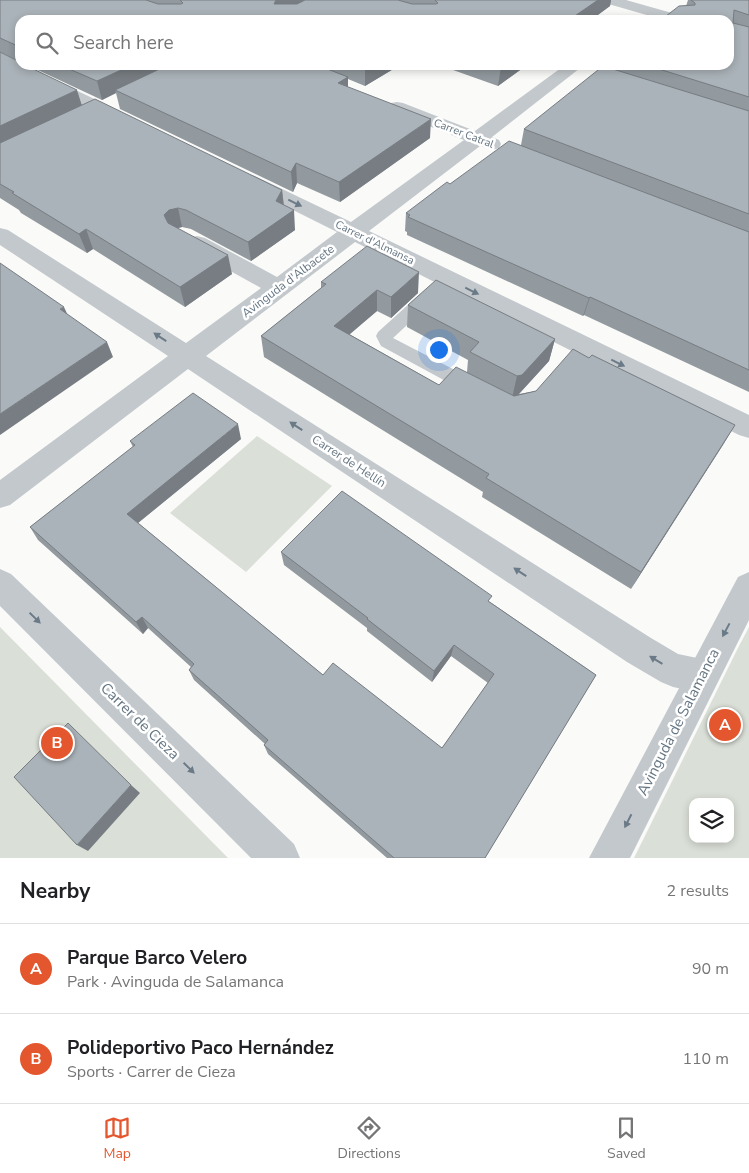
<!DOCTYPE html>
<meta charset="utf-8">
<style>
:root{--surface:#fff;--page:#f6f6f6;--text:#202124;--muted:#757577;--line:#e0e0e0;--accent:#e4572e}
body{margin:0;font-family:"Nunito Sans",sans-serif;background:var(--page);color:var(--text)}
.controls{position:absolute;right:15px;bottom:15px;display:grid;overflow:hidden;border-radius:10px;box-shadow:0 2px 8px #0003}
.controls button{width:45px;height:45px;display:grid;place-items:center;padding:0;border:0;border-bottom:1px solid var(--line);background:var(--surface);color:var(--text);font:25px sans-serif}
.you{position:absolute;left:438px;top:349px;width:18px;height:18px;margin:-12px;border:4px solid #fff;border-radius:50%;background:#1a73e8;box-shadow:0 0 0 8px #1a73e833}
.badge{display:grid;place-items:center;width:32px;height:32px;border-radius:50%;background:var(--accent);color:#fff;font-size:16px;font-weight:700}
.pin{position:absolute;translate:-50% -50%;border:2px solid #fff;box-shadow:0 1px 5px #0006}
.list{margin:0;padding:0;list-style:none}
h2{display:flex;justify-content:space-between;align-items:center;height:65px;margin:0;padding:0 20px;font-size:21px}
h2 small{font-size:16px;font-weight:400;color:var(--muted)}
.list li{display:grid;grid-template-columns:32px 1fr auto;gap:15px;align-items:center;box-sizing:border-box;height:90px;padding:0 20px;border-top:1px solid var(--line)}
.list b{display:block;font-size:19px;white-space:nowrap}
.list p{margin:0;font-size:16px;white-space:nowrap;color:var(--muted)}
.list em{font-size:16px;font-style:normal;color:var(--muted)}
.icon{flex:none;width:28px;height:28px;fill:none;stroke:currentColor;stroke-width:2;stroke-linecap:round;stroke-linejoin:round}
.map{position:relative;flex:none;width:749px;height:858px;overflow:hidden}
.search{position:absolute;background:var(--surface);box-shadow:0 2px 8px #0003;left:15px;right:15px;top:15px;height:55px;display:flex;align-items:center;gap:12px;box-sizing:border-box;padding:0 18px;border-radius:15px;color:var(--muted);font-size:19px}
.sheet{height:245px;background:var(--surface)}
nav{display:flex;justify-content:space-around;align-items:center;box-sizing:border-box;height:70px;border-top:1px solid var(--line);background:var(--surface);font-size:14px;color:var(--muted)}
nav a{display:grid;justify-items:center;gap:2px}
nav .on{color:var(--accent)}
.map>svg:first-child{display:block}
.green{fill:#dadfd7;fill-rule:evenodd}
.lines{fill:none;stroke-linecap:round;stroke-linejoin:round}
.service{fill:#c3c8cc;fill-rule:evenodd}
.minor{fill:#c3c8cc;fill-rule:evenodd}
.tertiary{fill:#c3c8cc;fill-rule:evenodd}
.wall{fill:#929a9f}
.shaded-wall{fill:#777d82}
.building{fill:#aab3b9;stroke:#777d82}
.oneway{fill:#6a7a87}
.labels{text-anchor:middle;stroke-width:5;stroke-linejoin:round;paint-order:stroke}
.far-street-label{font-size:11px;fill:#657683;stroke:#fff}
.street-label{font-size:12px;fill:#657683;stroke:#fff}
.near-street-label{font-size:15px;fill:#657683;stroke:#fff}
</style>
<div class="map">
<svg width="749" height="858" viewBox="0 0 749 858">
<rect width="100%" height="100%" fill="#fafaf8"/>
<!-- green -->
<path class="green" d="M257 436 332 486 246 572 170 513Z
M0 627 228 858H0Z
M749 627V858H634L738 648ZM693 802H730V839H693Z"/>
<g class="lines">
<!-- service -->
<path class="service" d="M426 293 432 294 434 298 432 302 393 338 476 381 479 386 476 391 470 393 464 391 381 346 376 336 378 332 420 294Z"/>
<!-- minor -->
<path class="minor" d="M603 0H626L686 17 689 20H664L605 3Z
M0 54 128 115 131 119 128 123 122 124 116 123 0 65Z
M565 65H584L492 137 499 140 501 144 499 148 492 150 480 146 369 231 749 415V438L739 435 355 242 206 356 651 638 678 654 702 659 714 664 719 676 714 688 702 693 673 687 661 682 627 662 188 369 10 505 0 508V480L168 356 0 245V228L8 230 186 343 261 288 189 248 186 243 189 238 197 236 205 238 277 277 337 232 241 184 238 180 241 176 248 174 255 176 351 222 464 140 391 111 388 107 391 103 397 102 403 103 475 131Z
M0 569 11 574 294 844 300 858H251L0 606Z"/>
<!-- tertiary -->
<path class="tertiary" d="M749 572V620L630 858H589L738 577Z"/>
</g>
<!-- wall -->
<path class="wall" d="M0 0H611L610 6 591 20H20V62L0 52Z
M688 0H749V392L584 315 583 316 407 235V232L405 231 406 213 450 184 521 145 524 129 613 69 614 65H729L686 6Z
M0 52 82 105 282 190 284 205 295 230 251 261 191 229 182 227 178 228 232 274 185 307 93 249 87 253 21 213 19 210 0 198Z
M27 65H400L365 86 348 79V87L430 138 340 202 297 183 293 192 120 109 116 93 102 100Z
M439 65H527L498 86Z
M321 282 418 293 391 318 377 311 349 334 439 385 467 372 468 360 407 327 408 305 555 339 549 361 519 394 536 391 589 358 735 425 631 589 482 497 483 492 264 357 261 336 321 288Z
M241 439 138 523 323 675 442 748 488 683 451 656 432 682 367 631V628L284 565 281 552 490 602 596 675 485 858H387L268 754 264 745 265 744 194 680 189 670 191 667 148 628 143 634 38 540 30 527 133 447 130 441Z"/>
<!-- shaded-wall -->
<path class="shaded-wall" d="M276 0H311L279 15 274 4Z
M598 0H611L610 6 591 20H569Z
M132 65H175L115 90 116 93 102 100 97 81Z
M369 65H400L365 86V67Z
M504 65H527L498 86 501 67Z
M348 77V96L338 83Z
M77 90 83 109 0 149V126Z
M431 119 430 138 340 202 339 182Z
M296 163 297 183 293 192 291 172Z
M282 190 284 209 294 210 295 230 251 261 248 242 276 201Z
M178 208 182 227 174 229 169 235 164 215 169 210Z
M86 229 93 249 87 253 79 234Z
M228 255 232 274 185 307 180 287Z
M419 272 418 293 391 318V297Z
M377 290V311L335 347 334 326Z
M590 297 584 315 583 316 589 298Z
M64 307 71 322 60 309Z
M555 339 549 361 517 396 512 398 517 376Z
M107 342 113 357 0 435V414Z
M238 424 241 439 133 527 127 514Z
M735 425 723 445 631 589 641 572Z
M142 617 148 628 143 634 136 622Z
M454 645 451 656 432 682 434 671Z
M131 785 140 793 88 851 77 845Z"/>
<!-- building -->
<path class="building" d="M0 0H146L158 4H181L183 3 180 0H276L274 4H297L305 0H398L412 4H436L438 3 435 0H598L569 20H20V47L0 38Z
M691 0H749V15L734 10 733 23 749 27V97L646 65H729V20H661L679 6 695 5V3Z
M0 52 20 62V65H25L77 90 0 126Z
M60 65H132L97 81Z
M168 65H317L348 77 338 83 431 119 339 182 296 163 291 172 115 90Z
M358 65H369L365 67Z
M494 65H504L501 67Z
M603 66 749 111V214L524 129Z
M95 99 282 190 276 201 294 210 248 242 186 210 178 208 169 210 164 215 168 223 228 255 180 287 86 229 79 234 12 193 14 192 0 184V143Z
M509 141 749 232V370L590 297 589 298 408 217 410 215 406 213 447 182 450 184Z
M367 246 419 272 391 297 377 290 334 326 439 385 456 367 514 396 536 391 573 349 589 358 592 355 735 425 641 572 486 478 489 474 261 336 326 284 321 282Z
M0 263 64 307 60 309 107 342 0 414Z
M436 280 555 339 522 375 517 376 470 352 479 342 408 305Z
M193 393 238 424 127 514 323 675 333 663 442 748 494 674 454 645 434 671 367 619 368 618 281 552 342 491 492 596 488 601 596 675 485 858H394L264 745 268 740 189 670 194 664 142 617 136 622 30 527 135 445 130 441Z
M68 723 131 785 77 845 14 777Z"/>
<!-- one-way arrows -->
<defs><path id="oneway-solid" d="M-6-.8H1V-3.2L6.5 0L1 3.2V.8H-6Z" transform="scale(1.25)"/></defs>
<g class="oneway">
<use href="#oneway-solid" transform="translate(295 203) rotate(26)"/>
<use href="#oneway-solid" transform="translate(472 291) rotate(26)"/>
<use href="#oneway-solid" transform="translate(160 337) rotate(-147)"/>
<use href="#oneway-solid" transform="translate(618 363) rotate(26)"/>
<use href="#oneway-solid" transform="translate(296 426) rotate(-147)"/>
<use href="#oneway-solid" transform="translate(520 572) rotate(-147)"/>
<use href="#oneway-solid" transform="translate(35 618) rotate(44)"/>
<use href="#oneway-solid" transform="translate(726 630) rotate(118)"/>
<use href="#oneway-solid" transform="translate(656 660) rotate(-149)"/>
<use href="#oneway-solid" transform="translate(189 768) rotate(44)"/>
<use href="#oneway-solid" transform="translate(628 821) rotate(117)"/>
</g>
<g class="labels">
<!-- far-street labels -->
<g class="far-street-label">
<text transform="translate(464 133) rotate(21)" y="4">Carrer Catral</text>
<text transform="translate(375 242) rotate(26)" y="4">Carrer d'Almansa</text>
</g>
<!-- street labels -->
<g class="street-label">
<text transform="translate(288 281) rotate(-37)" y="4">Avinguda d'Albacete</text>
<text transform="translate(349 461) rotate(33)" y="4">Carrer de Hellín</text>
</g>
<!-- near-street labels -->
<g class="near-street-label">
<text transform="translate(140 721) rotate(44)" y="5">Carrer de Cieza</text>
<text transform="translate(678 722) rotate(-63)" y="5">Avinguda de Salamanca</text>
</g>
</g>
</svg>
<div class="controls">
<button><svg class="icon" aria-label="layers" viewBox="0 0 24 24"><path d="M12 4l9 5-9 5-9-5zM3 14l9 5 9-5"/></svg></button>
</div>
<div class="you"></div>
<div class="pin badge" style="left:725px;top:725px">A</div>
<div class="pin badge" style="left:57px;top:743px">B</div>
<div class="search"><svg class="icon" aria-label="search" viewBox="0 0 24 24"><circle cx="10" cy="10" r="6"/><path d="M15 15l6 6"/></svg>Search here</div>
</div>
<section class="sheet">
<h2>Nearby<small>2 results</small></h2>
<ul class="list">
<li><span class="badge">A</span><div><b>Parque Barco Velero</b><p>Park · Avinguda de Salamanca</p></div><em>90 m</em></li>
<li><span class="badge">B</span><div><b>Polideportivo Paco Hernández</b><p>Sports · Carrer de Cieza</p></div><em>110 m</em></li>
</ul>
</section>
<nav>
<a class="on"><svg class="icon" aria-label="map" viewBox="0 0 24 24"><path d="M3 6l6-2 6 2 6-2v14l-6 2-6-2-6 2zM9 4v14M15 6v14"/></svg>Map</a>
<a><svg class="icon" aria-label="directions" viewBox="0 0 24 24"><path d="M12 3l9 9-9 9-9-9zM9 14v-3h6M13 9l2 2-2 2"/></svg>Directions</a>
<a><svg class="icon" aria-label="saved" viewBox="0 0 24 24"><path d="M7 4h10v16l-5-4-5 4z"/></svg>Saved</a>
</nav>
